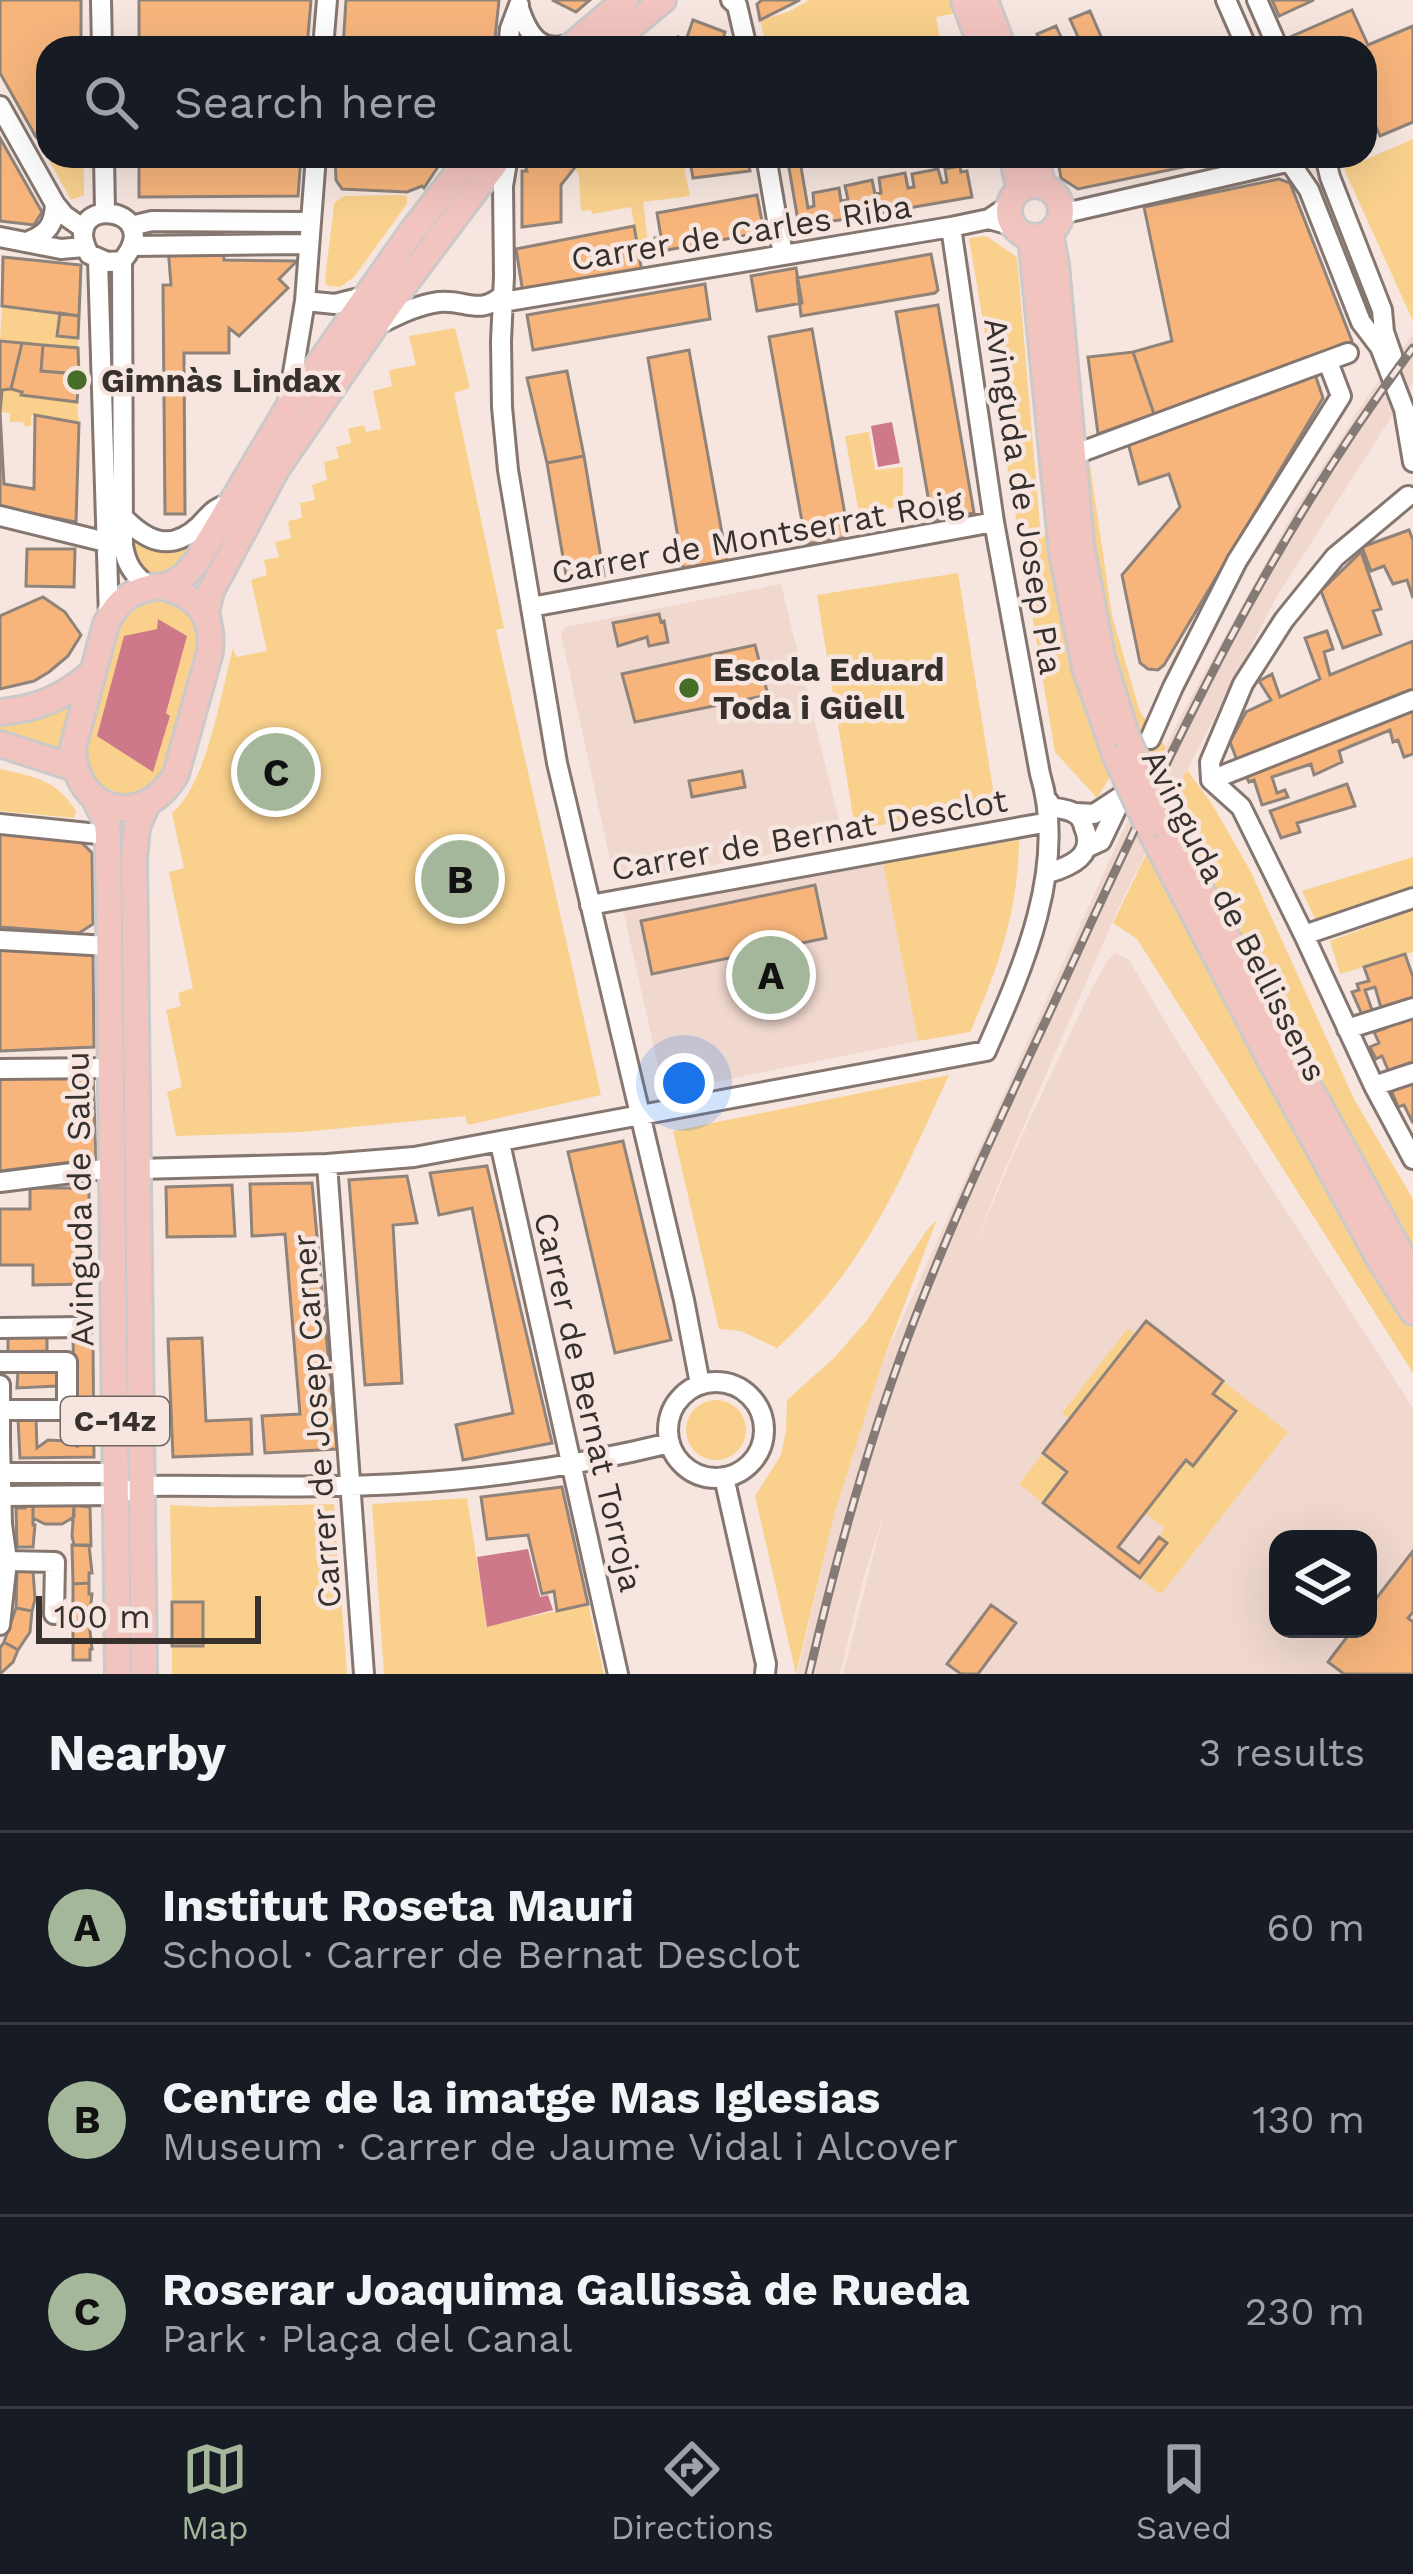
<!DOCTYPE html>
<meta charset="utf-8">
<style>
:root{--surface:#171b24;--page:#242831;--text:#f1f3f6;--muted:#9ea1a6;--line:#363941;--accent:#a4b79a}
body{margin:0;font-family:"Work Sans",sans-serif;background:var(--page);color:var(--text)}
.controls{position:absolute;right:36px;bottom:36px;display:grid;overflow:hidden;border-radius:24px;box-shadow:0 12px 48px #0002}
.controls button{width:108px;height:108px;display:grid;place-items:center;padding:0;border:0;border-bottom:3px solid var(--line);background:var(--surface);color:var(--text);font:60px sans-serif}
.scale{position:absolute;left:36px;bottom:30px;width:225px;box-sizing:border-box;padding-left:12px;border:6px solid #37312e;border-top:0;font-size:33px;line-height:42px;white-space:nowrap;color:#37312e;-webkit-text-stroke:9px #f6e6df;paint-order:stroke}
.you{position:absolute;left:684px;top:1083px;width:42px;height:42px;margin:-30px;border:9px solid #fff;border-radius:50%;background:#1a73e8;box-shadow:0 0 0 18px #1a73e833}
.badge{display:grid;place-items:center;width:78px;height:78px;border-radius:50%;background:var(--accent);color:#111;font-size:39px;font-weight:700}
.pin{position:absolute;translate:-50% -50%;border:6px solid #fff;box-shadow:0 3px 12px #0006}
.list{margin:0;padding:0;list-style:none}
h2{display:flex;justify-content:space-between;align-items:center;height:156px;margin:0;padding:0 48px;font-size:51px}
h2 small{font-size:39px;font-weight:400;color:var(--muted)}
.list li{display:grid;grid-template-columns:78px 1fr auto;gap:36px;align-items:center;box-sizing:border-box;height:192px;padding:0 48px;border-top:3px solid var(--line)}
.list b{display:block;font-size:45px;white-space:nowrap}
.list p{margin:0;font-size:39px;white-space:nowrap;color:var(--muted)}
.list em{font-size:39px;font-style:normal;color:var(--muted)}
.icon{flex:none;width:66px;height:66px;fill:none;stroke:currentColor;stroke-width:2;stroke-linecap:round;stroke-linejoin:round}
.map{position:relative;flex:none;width:1413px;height:1674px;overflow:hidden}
.search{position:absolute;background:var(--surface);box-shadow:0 12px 48px #0002;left:36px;right:36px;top:36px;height:132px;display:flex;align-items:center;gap:30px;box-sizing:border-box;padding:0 42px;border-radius:36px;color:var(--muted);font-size:45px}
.sheet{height:732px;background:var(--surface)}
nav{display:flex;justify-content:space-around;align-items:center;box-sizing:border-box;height:168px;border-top:3px solid var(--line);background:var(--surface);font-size:33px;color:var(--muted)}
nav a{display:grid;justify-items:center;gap:6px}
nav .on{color:var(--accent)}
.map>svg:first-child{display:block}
.built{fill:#f0d8ce;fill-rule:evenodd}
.green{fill:#f9d18d}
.water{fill:#cd798a}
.building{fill:#f7b57c;stroke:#8f837a;stroke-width:3}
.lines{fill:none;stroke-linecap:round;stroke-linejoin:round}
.minor-casing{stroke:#857670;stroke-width:24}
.major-casing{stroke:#cbc9c9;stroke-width:30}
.minor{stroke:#fff;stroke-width:18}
.major{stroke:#f2c4c0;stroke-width:24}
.rail-casing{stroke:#857b76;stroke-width:9}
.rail{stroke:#f6e6df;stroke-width:4.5;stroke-dasharray:14;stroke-linecap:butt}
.major-bridge-casing{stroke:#cbc9c9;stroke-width:30;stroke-linecap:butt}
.major-bridge{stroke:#f2c4c0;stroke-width:24}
.poi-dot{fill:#466e29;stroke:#f6e6df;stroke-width:4.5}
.labels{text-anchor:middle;stroke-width:9;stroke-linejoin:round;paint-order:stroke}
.shield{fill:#f6e6df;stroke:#706763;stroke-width:3}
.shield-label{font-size:30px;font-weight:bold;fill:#37312e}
.street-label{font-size:33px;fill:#37312e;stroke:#f6e6df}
.poi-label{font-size:33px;font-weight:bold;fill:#37312e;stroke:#f6e6df;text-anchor:start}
</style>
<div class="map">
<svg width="1413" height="1674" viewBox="0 0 1413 1674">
<rect width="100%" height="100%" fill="#f6e6df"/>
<!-- built -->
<path class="built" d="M1413 334V383L1276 598 1177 790 1118 909 999 1183 974 1248 1012 1157 1090 992 1108 960 1116 953 1129 960 1173 1035 1413 1408V1674H843L884 1513 863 1580 840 1674H797L834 1515 883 1361 1121 835 1184 710 1297 506 1372 390ZM1278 1539H1368V1629H1278Z
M781 584 844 841 615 883 561 634 565 627Z
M883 863 918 1041 664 1092 623 909Z"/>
<!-- green -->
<path class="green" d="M809 0H951L957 13 936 17 942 48H826L824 45 767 48 760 20 788 12Z
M36 137H48V156H84V195L71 200Z
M1413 139V321L1344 169Z
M584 156H682L690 196 643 202 650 258 641 261 631 207 592 214 591 210 581 211 579 176 575 167Z
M403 195 407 197V204L354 277 340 287 328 286 325 283C327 255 332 230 334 203L344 196Z
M986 236 1017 257 1040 527 1047 538 1037 455 1089 458 1112 616 1140 712 1166 747 1129 819 1112 774 1097 798 1055 752 969 238Z
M2 306 60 313 58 335 78 338V348L0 341Z
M455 328 470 388 454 393 504 628 496 630 601 1095 468 1125 465 1116 303 1132 176 1136 167 1092 182 1087 166 1010 181 1006 178 993 193 988 169 872 184 868 172 813C207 784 221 693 233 648L236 657 267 651 251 580 267 575 264 560 279 557 275 542 291 538 288 521 302 518 300 503 315 500 312 485 327 480 324 462 339 458 336 447 351 443 348 429 364 425 366 432 381 429 373 391 392 386 389 370 416 365 409 336Z
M11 389 22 392V395L77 402 79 423 31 415V426H24L23 422H10V413L0 412 2 390Z
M869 432 875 470 903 467V506L859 514 845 436Z
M201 535 175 572C142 581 135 569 132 536Z
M958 573 996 807 855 829 817 595Z
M148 599C180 598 200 617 198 650L165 771 147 790 122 795 98 784 90 773 86 761 85 748 118 627C125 612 133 606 148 599Z
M72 701 59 752 0 736V721Z
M0 769C34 777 56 779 76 811L74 818 0 811Z
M1187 770 1212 804 1250 870 1355 1101 1413 1199V1373L1137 939 1113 923Z
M1019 840C1018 911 999 967 970 1032L918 1041 883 863Z
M1413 857V887L1316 921 1302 891Z
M1413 910V952L1340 974 1330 941Z
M949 1075C900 1181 866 1267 777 1348L741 1331 719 1329 673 1131Z
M937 1219 883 1361 834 1515 796 1674 755 1496 781 1455 786 1431 787 1400 835 1357 868 1319 927 1230Z
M1128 1328 1136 1334 1069 1419 1062 1413Z
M1223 1381 1288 1432 1161 1594 1140 1578 1167 1543 1159 1537 1165 1528 1145 1513 1186 1460 1235 1411 1213 1394Z
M686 1430a30 30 0 1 1 60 0a30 30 0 1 1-60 0Z
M1043 1453 1067 1472 1043 1503 1019 1484Z
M467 1498 487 1626 588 1604 604 1674H384L372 1504Z
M334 1504 347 1674H172V1646L203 1603 172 1602 170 1505 210 1507Z"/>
<!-- water -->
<path class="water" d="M892 422 900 463 878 467 871 426Z
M158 619 187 636 166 713 170 716 153 772 97 736 124 636 157 629Z
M528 1549 540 1597 548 1595 553 1610 487 1627 477 1557Z"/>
<!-- building -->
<path class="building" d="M0 0H81V48H48V137H36L0 73Z
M139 0H311L307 48H139Z
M346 0H499L494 48H343Z
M552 0H590L576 12Z
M762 0H800L760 20 757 4Z
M1272 0H1314L1279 16Z
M1352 10 1368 45 1413 26V122L1380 136 1365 101V48H1293L1288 38Z
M1090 11 1106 48H1083L1070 19Z
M693 20 725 32 721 48H673L678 37 686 40Z
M1056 26 1066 48H1043L1037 34Z
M0 138 42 212 34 225 0 221Z
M139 156H301L298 196 139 197Z
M335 156H445L424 188 422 186 407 192 342 189 336 180Z
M534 156H584L561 185V222L522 227V171H527L525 164Z
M689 156H747L750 171 693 178Z
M787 156H831L833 162 801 167 808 208 814 206 813 193 839 188 841 201 848 200 845 186 872 180 875 194 881 193 879 178 905 173 908 188 914 187 912 174 938 169 942 183 947 182 945 169 960 166 961 172 967 171 972 197 799 227Z
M1057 156H1236L1078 189 1061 178Z
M1279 179 1290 183 1352 341 1346 348 1307 357 1154 414 1133 352 1172 341 1144 207Z
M757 195 764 232 657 252 655 238 661 237 657 213Z
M634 226 642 272 523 293 516 249Z
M223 234 224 260 297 261 279 279 288 288 239 336 229 328V353H184L185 514H165L163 285H171L167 235Z
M931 254 938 290 935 293 801 316 797 278Z
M3 257 81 265 79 316 2 306Z
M796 268 802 303 757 311 751 276Z
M705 284 710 319 533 350 527 315Z
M938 305 974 513 932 520 896 312Z
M60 313 79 316 78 338 57 336Z
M812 329 849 537 806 544 769 337Z
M0 341 22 343 11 389 2 390 0 413Z
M22 343 43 345 41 371 79 374 77 402 21 395 22 392 11 389Z
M43 345 78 348 79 374 41 371Z
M689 350 727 561 683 568 648 358Z
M1133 352 1154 414 1098 434 1088 357Z
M567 371 584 456 547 463 527 378Z
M1314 371 1323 398 1164 665 1158 670 1148 669 1140 663 1122 575 1180 507 1169 474 1139 484 1128 443Z
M0 413 4 484 34 489 35 415 79 423 76 522 0 507Z
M584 456 604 576 567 581 547 463Z
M1409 530 1413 540V598L1407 580 1393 584 1384 566 1371 571 1362 547Z
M27 549H75L74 587 26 586Z
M1361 552 1381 609 1373 611 1381 634 1343 648 1321 591Z
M43 597 65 612 81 635 68 656 49 672 34 681 0 689V616Z
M659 614 661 622 664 621 668 642 649 646 647 637 618 646 613 623Z
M1327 631 1333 649 1324 652 1330 675 1413 641V692L1237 760 1230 742 1246 712 1271 700 1259 681 1272 674 1280 697 1320 679 1305 638Z
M755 645 768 695 635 722 622 674Z
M1413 706V754L1404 757 1398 740 1393 742 1390 730 1339 751 1342 762 1314 775 1311 764 1272 777 1277 793 1285 790 1288 797 1262 805 1254 780 1249 782 1244 772Z
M742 771 745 787 692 797 689 781Z
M1347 784 1355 806 1297 823 1300 832 1281 838 1270 811Z
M0 833 80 841 92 853 93 924 79 933 0 927Z
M483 853 493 892 437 906 426 865Z
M815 885 826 938 652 974 641 921Z
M0 945 93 951 94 1047 0 1051Z
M1405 954 1413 977V1001L1382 1011 1375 987 1365 990 1373 1013 1363 1017 1352 992 1359 990 1357 984 1369 981 1364 967Z
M1413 1015V1065L1389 1072 1382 1056 1376 1059 1370 1047 1379 1043 1374 1032 1386 1028 1385 1024Z
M0 1073H93L96 1159 0 1171Z
M1413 1078V1123L1404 1105 1398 1107 1392 1092 1395 1084Z
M623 1141 671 1340 615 1353 568 1152Z
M487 1166 552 1443 463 1460 456 1425 513 1413 472 1208 439 1215 430 1173Z
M407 1176 417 1223 393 1225 402 1383 365 1385 349 1180Z
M312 1183 337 1449 265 1453 262 1416 300 1414 285 1234 252 1236 250 1184Z
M232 1185 235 1236 167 1237 166 1187Z
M30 1188H89V1284L33 1285V1265H0V1209H30Z
M1146 1321 1223 1381 1213 1394 1236 1411 1193 1466 1186 1460 1118 1547 1139 1563 1159 1537 1167 1543 1140 1578 1043 1503 1067 1472 1043 1453Z
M47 1334V1351L8 1352V1335Z
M202 1338 206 1421 251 1419 252 1454 173 1457 168 1339Z
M73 1342H93L94 1457 20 1458 18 1419H36L37 1448 48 1440 67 1441 77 1446Z
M18 1371H57V1386L17 1388Z
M562 1487 588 1604 557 1611 554 1591 542 1594 528 1535 487 1539 481 1497Z
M25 1505H33V1525H35L33 1547H17L16 1508H25Z
M33 1505H74V1517L62 1524H45L33 1518Z
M74 1505 90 1507 91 1546 74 1545 72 1536Z
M72 1545H89L92 1573H89V1583L73 1584Z
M1413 1551V1612L1408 1618 1413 1622V1674H1344L1328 1662 1353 1629H1368V1609Z
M17 1571H33L35 1599 32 1611 16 1608Z
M89 1583V1594H92L89 1622H73V1584Z
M172 1602H203V1646H172Z
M991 1605 1016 1623 978 1674H961L947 1664Z
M16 1608 32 1611 30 1632 18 1650 4 1642Z
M73 1622H89L92 1649H90V1660H73Z
M4 1642 18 1650 13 1662 0 1674V1648Z"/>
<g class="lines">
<!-- minor casing -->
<g class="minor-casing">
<path id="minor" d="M101 0 102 48
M731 0 737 5 747 48
M1226 0 1247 48
M1257 0 1278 48
M519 8C529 38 543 57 577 41
M323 48 327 0
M508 48 510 29 519 5
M0 106 55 204 64 215 84 229
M104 156 105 211
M508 156 503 186 504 276 501 341 502 407 508 470 557 763 684 1300 700 1384
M766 156 783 255
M1291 156V164L1309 190 1361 322 1380 347 1404 409 1413 462
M1325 156 1330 177 1382 310 1384 332 1392 355
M1061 214 1291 161
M989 219 1014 226
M131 226 152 221 311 222
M0 237 61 249 84 247
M29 241C48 233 54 225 55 204
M132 246 309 244
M98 260 109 618
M122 261 107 262 89 254C57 193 169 205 122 261L123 545C126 565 134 576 150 587
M305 301 335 304 367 296
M503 302 951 227 989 219 1010 205
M375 326C396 316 416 305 439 302 466 299 479 317 504 294
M288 403 305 301 316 156
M1073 455 1348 353
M1408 496 1335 557 1284 620 1243 684 1210 762 1211 780 1241 807 1304 935 1374 1086 1413 1159
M0 516 106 542
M122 516C146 541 170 553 199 526 210 515 214 507 230 504
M531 607 994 522
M1150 739 1173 687 1237 561 1341 396 1328 362
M1211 780 1413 700
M1076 813 1094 814 1123 795
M0 824 108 835
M1088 847 1101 841 1123 795
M1048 873C1072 866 1096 855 1084 827 1082 819 1079 815 1072 812 1066 809 1059 809 1052 807L1048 801
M590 905 1038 824
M1304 935 1413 898
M0 940 109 946
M1347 1029 1413 1008
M0 1069 111 1068
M1374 1086 1413 1073
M500 1143 618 1674
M327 1164 364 1674
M138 1169 327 1164 414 1157 986 1051C1023 968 1068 866 1040 774L994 522 951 227
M0 1182 112 1168
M0 1328 83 1327
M0 1362H67V1410H0
M668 1430a48 48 0 1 1 96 0a48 48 0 1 1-96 0Z
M0 1385V1441
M0 1441 2 1524 7 1561 0 1625
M2 1473H115
M724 1477 766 1664 765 1674
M3 1496 116 1495 142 1486C227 1485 313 1489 398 1484 490 1479 580 1465 670 1443
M7 1561 55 1562 54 1614"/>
</g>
<!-- major casing -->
<g class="major-casing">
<path id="major" d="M964 0 982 48
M985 0 1003 48
M569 48 625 0
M605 48 663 0
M1012 156 1020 190
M1035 156 1043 186
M1009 211a26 26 0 1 1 52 0a26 26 0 1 1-52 0Z
M1050 233 1056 265 1081 545 1102 657 1127 738
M1031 237 1062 553 1085 668 1117 759
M161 586C197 596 214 614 210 652L176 774C143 831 74 813 73 747L106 624C118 599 133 589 161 586Z
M165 587 183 577 197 561 288 408 413 230 471 156
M208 620 206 613 211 591 277 468 392 301 501 156
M0 712C38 709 64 697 93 672
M0 744 74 768
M94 797 107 824 108 835 118 1674
M1147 824 1268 1056 1381 1262 1413 1312
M1169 832 1413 1276
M144 1674 134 858 137 827 147 804"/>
</g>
<!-- minor -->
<use href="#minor" class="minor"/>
<!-- major -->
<use href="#major" class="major"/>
<!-- rail casing -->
<g class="rail-casing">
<path id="rail" d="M809 1674C836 1559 867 1445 909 1334 958 1203 1020 1078 1078 951 1174 742 1274 532 1413 348"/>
</g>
<!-- rail -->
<use href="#rail" class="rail"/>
<!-- major-bridge casing -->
<g class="major-bridge-casing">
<path id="major-bridge" d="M1127 738 1169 832
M1117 759 1147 824"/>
</g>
<!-- major-bridge -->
<use href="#major-bridge" class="major-bridge"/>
</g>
<!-- markers -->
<g class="poi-dot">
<circle cx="77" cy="380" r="12"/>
<circle cx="689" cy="688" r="12"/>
</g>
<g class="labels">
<!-- shield labels -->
<rect class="shield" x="61" y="1397" width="108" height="48" rx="9"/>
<g class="shield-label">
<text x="115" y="1431">C-14z</text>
</g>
<!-- street labels -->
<g class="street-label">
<text transform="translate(741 232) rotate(-9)" y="12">Carrer de Carles Riba</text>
<text transform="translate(1024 496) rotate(81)" y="12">Avinguda de Josep Pla</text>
<text transform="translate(757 536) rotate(-10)" y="12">Carrer de Montserrat Roig</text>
<text transform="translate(809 834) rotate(-10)" y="12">Carrer de Bernat Desclot</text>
<text transform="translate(1235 915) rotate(63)" y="12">Avinguda de Bellissens</text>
<text transform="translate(79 1199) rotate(-91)" y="12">Avinguda de Salou</text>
<text transform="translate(589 1402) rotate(77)" y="12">Carrer de Bernat Torroja</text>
<text transform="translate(316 1421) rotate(-94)" y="12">Carrer de Josep Carner</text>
</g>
<!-- poi labels -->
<g class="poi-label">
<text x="101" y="392">Gimnàs Lindax</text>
<text x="713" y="681">Escola Eduard<tspan x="713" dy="38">Toda i Güell</tspan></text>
</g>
</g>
</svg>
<div class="controls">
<button><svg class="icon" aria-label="layers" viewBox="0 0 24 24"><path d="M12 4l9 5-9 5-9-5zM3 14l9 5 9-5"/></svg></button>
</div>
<div class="scale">100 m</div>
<div class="you"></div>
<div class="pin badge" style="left:771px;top:975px">A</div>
<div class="pin badge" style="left:460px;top:879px">B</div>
<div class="pin badge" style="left:276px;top:772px">C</div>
<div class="search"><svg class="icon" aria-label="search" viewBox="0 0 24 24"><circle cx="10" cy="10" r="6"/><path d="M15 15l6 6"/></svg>Search here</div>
</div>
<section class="sheet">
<h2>Nearby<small>3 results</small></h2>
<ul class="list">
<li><span class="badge">A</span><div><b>Institut Roseta Mauri</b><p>School · Carrer de Bernat Desclot</p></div><em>60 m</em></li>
<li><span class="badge">B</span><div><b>Centre de la imatge Mas Iglesias</b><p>Museum · Carrer de Jaume Vidal i Alcover</p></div><em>130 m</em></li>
<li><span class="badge">C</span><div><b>Roserar Joaquima Gallissà de Rueda</b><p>Park · Plaça del Canal</p></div><em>230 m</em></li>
</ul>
</section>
<nav>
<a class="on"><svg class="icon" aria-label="map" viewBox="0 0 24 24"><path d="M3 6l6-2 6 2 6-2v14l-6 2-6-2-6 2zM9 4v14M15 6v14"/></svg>Map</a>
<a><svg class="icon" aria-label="directions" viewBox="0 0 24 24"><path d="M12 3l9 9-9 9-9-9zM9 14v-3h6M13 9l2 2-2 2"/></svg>Directions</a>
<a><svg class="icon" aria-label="saved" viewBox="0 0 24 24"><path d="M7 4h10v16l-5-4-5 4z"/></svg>Saved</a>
</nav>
